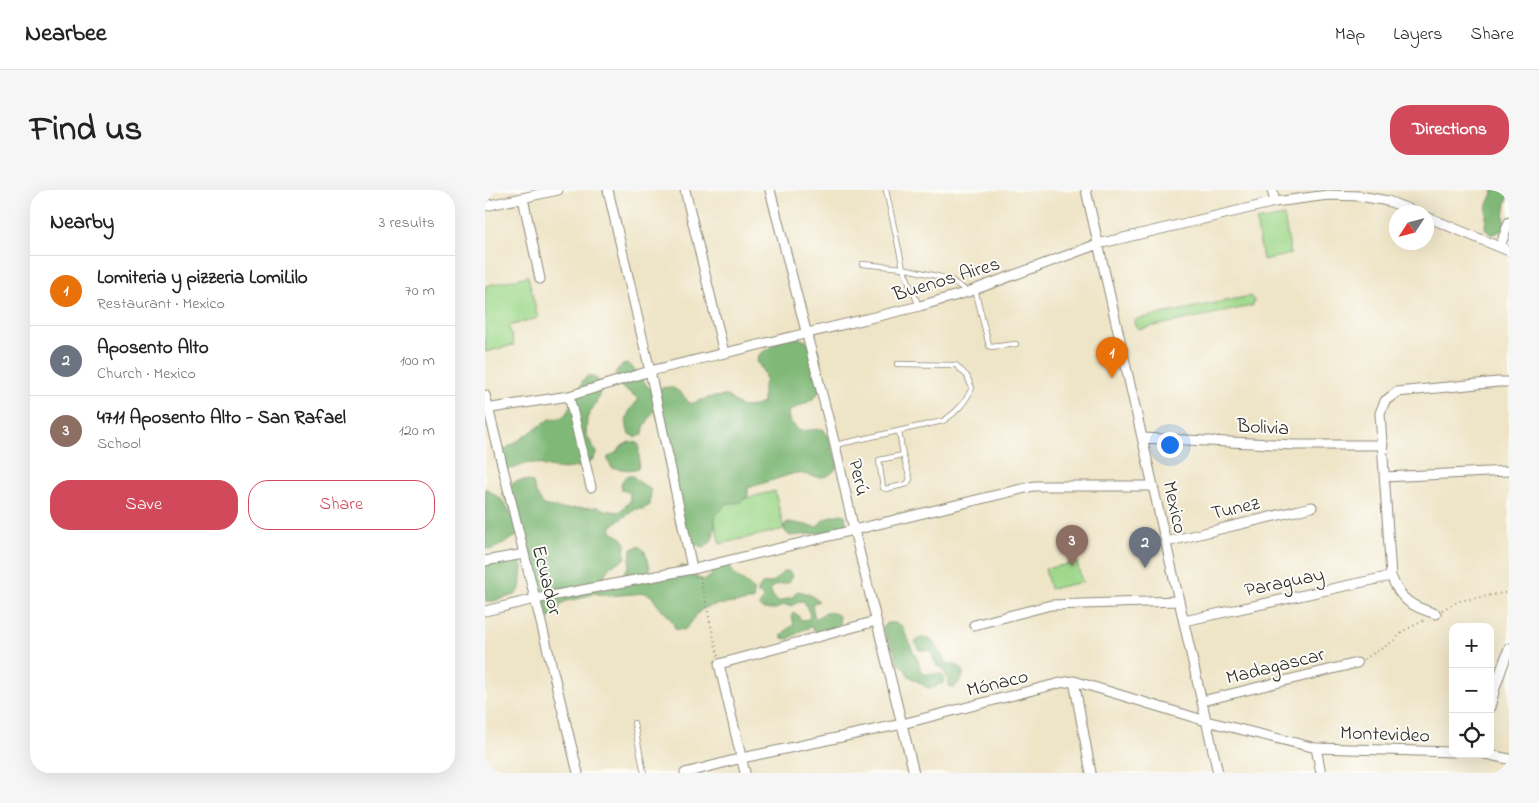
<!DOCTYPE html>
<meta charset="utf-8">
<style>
:root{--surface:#fff;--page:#f6f6f6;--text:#222;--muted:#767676;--line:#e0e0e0;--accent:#d1495b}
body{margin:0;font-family:"Indie Flower",sans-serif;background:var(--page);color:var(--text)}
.controls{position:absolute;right:15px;bottom:15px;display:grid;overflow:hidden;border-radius:10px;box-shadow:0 5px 20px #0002}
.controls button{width:45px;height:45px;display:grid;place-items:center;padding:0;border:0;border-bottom:1px solid var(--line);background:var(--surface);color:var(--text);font:25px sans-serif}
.compass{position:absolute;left:904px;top:15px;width:45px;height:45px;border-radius:50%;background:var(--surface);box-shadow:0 5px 20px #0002;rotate:234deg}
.you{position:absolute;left:684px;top:254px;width:18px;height:18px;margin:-12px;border:4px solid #fff;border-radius:50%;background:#1a73e8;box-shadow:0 0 0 8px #1a73e833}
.badge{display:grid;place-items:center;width:32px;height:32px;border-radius:50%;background:var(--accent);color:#fff;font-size:16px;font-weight:700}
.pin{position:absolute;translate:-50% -41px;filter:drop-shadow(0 1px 2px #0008)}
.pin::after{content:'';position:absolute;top:26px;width:18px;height:15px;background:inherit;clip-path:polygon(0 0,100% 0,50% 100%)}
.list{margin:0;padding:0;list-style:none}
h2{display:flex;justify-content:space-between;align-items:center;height:65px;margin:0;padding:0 20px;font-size:21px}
h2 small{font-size:16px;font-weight:400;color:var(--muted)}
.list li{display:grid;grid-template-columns:32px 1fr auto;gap:15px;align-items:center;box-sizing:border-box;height:70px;padding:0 20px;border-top:1px solid var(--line)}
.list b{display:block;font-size:19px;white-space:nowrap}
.list p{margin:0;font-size:16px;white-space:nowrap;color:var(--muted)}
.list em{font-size:16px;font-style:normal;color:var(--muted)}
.actions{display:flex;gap:10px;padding:15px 20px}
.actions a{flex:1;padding:11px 0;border:1px solid var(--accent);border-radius:20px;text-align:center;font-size:18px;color:var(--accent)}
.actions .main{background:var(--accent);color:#fff}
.icon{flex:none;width:28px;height:28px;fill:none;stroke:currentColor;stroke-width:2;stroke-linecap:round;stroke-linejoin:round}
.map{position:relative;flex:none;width:1024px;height:583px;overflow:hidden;border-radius:20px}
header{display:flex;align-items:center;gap:30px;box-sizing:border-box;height:70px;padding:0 25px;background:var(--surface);border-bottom:1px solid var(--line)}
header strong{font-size:24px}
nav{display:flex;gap:28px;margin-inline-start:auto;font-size:18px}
.intro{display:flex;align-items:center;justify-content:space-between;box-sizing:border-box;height:120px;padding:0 30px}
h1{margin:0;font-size:35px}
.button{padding:12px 22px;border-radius:20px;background:var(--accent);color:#fff;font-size:18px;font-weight:700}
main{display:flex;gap:30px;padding:0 30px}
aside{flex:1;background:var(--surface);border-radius:20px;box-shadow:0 5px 20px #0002}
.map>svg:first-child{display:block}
.green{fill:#9fd88b;stroke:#65825b}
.forest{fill:#7fb877;stroke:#557251}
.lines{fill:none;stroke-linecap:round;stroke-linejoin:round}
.service-casing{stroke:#8c8878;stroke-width:6}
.minor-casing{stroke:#8c8878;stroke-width:11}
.path{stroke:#8c8878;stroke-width:2;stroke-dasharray:1 4;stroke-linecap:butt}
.service{stroke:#fff;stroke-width:4.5}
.minor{stroke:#fff;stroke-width:9}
.labels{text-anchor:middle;stroke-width:4;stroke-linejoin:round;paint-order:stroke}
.street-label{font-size:20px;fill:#2b2b2b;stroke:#fdfcf7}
</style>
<header>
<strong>Nearbee</strong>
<nav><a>Map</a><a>Layers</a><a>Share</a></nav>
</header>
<div class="intro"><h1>Find us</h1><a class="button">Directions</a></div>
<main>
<aside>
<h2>Nearby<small>3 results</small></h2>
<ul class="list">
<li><span class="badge" style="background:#e8710a">1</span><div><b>Lomiteria y pizzeria LomiLilo</b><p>Restaurant · Mexico</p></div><em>70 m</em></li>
<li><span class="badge" style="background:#6b7280">2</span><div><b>Aposento Alto</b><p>Church · Mexico</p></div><em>100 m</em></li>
<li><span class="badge" style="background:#8d6e63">3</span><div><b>4711 Aposento Alto - San Rafael</b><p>School</p></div><em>120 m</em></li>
</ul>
<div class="actions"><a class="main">Save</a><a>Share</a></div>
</aside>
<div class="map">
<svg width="1024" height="583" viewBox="0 0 1024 583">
<rect width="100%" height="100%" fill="#fdfcf7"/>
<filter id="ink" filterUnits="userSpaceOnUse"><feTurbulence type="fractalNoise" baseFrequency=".02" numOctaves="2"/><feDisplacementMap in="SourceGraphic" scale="10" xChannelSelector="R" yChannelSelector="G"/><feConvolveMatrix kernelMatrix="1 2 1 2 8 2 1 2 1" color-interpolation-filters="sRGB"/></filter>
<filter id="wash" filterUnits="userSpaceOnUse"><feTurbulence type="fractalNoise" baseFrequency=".0096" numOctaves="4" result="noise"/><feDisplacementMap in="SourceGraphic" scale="20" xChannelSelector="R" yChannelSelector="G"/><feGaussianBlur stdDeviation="1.12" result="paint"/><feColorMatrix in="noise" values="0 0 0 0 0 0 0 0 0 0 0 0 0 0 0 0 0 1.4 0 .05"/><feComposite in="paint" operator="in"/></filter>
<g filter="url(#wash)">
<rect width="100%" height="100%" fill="#eee4c6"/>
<!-- green -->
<path class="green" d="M799 26 806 64 778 70 771 31Z
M43 86 53 128 24 136 29 155 0 162V96Z
M765 106 769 110V113L767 116 654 139 650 136 649 131 652 129Z
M290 301 299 339 235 354 226 317Z
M592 372 597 392 565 399 560 379Z"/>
<!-- forest -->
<path class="forest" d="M1008 0H1024C1024 7 1021 11 1020 18 1019 25 1020 32 1018 40L1009 44H1005L1000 38 1002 15 1007 6Z
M303 145 327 153 333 159C335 176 343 200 325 211 318 215 310 217 303 222L304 230 314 241 338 239 343 246 353 275C342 295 327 284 310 283L263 298V306C257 312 252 314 243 313L231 324C228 337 232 350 219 358 206 353 190 340 191 325 191 320 193 314 194 309L185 298 186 274 170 219 159 237 158 245 150 247 144 244C138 227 143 222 154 209L135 196 130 191C130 180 133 177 142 173 152 179 159 195 166 199 170 201 173 200 177 198 190 194 198 205 205 214L226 207 242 206 257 217 271 216 278 213V198L281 190 279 183 272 171 274 165Z
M104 185 112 189 117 194 113 209 102 228 101 243 111 263C110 266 109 268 107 270 99 278 79 280 69 278 61 277 54 273 46 273 36 273 33 280 20 279L14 265 19 260 65 229 75 228 81 224 92 204 98 190Z
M144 252H151L154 255C153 262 156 270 153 278L146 280 127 278 123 271V267L132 262 137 256Z
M141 286H148L153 291 166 300 165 315 158 319H151L127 335 125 341 137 348 141 354 139 361 141 368C130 375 125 373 119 386L122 392 135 389 144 376 146 360 153 356C163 361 163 370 165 381L159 385 184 384 196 376 203 377 212 388 220 390 226 386 229 378 242 372C245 376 247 382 251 386 260 395 272 394 268 410 252 415 225 411 214 422 208 427 207 434 199 440L190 439C187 424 172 419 167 406L160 403 124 406 109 403 96 408 81 411 75 416 73 423 67 427 59 429 49 400 46 364 43 357 40 340 18 305V301C25 293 38 287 48 293L50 301 58 315 78 319 113 317 120 320 134 322 145 311V303L137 300 136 293Z
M0 298 17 310 34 334 32 346 8 359H0Z
M356 324 360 325 362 340 305 346C300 342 297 339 301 333L304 332 332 337C338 328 346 326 356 324Z
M29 367 35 371 37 378 35 399 30 405 8 411H0V371Z
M299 381H302L305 382 307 386 303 393 291 395 285 399 288 406 293 412 308 407 310 403 313 401 324 404 334 411 327 414 330 429C337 424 346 419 354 426L355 435 345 442 334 445 326 437 317 440 304 449 297 448V444L309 434 307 427 308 423 312 424 316 430 324 429 325 425 319 411H315L306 416 298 415 291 419H277L274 416 278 409 277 405 273 404V400L277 394 288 392Z
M402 433H410L417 436 426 457 434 473 435 480 440 484H457L459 491 457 494H454L451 497 443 498 424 486 418 477 412 472 408 457 397 439Z
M435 448 446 449 461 472 463 474C471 473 482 479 477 488 475 492 471 495 469 498L465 497 458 478V477H453L449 471 447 462 444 460H434L430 453 432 450Z"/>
</g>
<g filter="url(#ink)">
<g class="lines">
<!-- service casing -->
<g class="service-casing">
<path id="service" d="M401 0 418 78 434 116
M377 74 418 78 456 87 466 90 483 102
M490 99 504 156 506 157 531 154
M414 241 418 265 425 289 422 294 401 299 398 298 394 270 418 265
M350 255 458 231C472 222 480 213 487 198L482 186 471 175 412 174
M149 533 159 583"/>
</g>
<!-- minor casing -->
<g class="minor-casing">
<path id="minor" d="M123 0 165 181 207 378
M200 0 239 163
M285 0 350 255 369 340 429 583
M601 0 733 583
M787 0 790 12
M38 8 55 89
M0 16 73 0
M942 27 1024 61
M1015 57 1024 32
M0 205 93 583
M84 206 106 297
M0 219 84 206 165 181 435 116 483 102 613 54 790 12 843 5 875 6 903 11 931 22
M657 248 809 255H898
M899 287 1024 281
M681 352 827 317
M0 371 39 364
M0 421 50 409 213 378 549 296H668
M951 424C926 416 916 411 906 386L895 223 900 211 912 202 1013 192H1024
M699 431 906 386
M489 435 566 415 694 411
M589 491 606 583
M717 511 872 473
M1005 517 1010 498 1024 458
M831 558 836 583
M1000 564 1024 569
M200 583 257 568 417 534 575 493 589 491 721 531 831 558 968 562
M260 583 234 474 391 431"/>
</g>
<!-- path -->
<path class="path" d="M215 387 233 466
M957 420 974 411 1024 402
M879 469 906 453 920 440 940 430"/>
<!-- service -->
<use href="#service" class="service"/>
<!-- minor -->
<use href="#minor" class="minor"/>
</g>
</g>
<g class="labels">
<!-- street labels -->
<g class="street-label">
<text transform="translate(461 88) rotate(-17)" y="7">Buenos Aires</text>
<text transform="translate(778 236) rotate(3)" y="7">Bolivia</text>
<text transform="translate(375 287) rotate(77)" y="7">Perú</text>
<text transform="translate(691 317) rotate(77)" y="7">Mexico</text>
<text transform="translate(750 317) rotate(-13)" y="7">Tunez</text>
<text transform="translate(63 390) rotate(76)" y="7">Ecuador</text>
<text transform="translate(799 391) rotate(-12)" y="7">Paraguay</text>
<text transform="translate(790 475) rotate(-14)" y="7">Madagascar</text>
<text transform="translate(512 492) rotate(-14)" y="7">Mónaco</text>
<text transform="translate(900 543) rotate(2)" y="7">Montevideo</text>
</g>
</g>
</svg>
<div class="controls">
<button>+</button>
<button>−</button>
<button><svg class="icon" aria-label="locate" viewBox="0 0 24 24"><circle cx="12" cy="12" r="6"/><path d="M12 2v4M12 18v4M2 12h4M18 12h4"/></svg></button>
</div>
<svg class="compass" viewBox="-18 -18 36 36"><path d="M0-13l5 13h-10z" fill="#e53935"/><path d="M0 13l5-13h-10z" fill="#767676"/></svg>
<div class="you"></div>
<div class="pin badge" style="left:627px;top:188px;background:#e8710a">1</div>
<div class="pin badge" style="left:660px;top:378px;background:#6b7280">2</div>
<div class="pin badge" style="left:587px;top:376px;background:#8d6e63">3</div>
</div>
</main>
